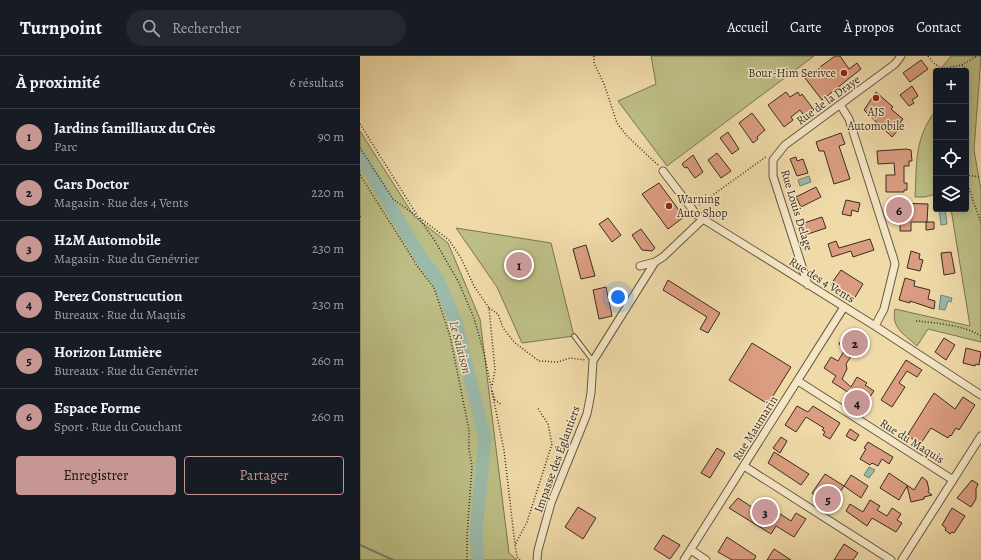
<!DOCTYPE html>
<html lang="fr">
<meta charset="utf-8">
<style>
:root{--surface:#171b24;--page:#242831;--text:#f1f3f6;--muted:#9ea1a6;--line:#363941;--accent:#c59692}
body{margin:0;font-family:Alegreya,serif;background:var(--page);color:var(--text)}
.controls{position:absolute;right:12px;top:12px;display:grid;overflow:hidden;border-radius:4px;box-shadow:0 2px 10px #0003}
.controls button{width:36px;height:36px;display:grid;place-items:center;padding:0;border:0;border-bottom:1px solid var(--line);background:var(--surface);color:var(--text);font:20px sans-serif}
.you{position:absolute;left:258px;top:241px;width:14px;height:14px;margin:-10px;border:3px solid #fff;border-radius:50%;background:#1a73e8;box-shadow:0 0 0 6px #1a73e833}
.badge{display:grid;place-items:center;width:26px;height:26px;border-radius:50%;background:var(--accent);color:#111;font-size:13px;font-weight:700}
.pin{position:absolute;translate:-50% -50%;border:2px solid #fff;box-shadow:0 1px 4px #0006}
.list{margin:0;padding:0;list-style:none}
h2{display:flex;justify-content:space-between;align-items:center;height:52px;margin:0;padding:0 16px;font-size:17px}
h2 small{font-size:13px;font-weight:400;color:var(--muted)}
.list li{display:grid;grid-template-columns:26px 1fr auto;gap:12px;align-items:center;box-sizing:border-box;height:56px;padding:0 16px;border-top:1px solid var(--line)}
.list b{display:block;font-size:15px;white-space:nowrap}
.list p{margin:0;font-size:13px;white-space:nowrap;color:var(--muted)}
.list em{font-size:13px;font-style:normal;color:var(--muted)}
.actions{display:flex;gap:8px;padding:12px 16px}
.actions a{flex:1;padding:9px 0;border:1px solid var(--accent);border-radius:4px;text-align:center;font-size:14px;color:var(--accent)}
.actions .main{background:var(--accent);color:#111}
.icon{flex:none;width:22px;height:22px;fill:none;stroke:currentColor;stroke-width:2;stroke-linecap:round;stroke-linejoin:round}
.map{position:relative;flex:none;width:621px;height:504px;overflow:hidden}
header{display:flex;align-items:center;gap:24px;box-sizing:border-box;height:56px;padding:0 20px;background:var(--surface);border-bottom:1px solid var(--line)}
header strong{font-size:19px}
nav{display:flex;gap:22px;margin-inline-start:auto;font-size:14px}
.search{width:280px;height:36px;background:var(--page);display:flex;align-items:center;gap:10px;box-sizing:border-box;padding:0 14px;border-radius:22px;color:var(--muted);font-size:15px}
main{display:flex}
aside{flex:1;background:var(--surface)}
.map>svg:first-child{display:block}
.green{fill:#bcbe85;stroke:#7a7554}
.water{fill:#9abaaa;stroke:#738174}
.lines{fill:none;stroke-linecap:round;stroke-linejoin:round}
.stream{stroke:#738174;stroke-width:2}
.river{stroke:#9abaaa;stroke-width:13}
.building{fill:#db9d81;stroke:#392c22}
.lane-casing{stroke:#665844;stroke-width:5.5}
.street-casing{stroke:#665844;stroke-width:9}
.path{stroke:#392c22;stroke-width:1.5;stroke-dasharray:1 2;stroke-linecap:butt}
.lane{stroke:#f5e7c6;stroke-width:3.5}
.street{stroke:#f5e7c6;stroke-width:7}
.poi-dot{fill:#8f2418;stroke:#f5e7c6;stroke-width:1.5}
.labels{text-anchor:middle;stroke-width:3;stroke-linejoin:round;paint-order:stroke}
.poi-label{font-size:12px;fill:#392c22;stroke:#f5e7c6;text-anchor:end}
.street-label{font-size:12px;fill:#392c22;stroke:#f5e7c6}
.water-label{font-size:13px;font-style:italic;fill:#515044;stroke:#f5e7c6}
</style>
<header>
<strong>Turnpoint</strong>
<div class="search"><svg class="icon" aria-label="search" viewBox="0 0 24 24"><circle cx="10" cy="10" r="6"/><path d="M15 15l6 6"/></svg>Rechercher</div>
<nav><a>Accueil</a><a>Carte</a><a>À propos</a><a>Contact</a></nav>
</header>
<main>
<aside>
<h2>À proximité<small>6 résultats</small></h2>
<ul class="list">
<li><span class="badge">1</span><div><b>Jardins familliaux du Crès</b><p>Parc</p></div><em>90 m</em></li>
<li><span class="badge">2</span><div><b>Cars Doctor</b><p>Magasin · Rue des 4 Vents</p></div><em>220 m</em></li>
<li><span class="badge">3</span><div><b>H2M Automobile</b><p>Magasin · Rue du Genévrier</p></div><em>230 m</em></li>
<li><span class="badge">4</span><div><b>Perez Construcution</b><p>Bureaux · Rue du Maquis</p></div><em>230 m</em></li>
<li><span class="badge">5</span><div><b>Horizon Lumière</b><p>Bureaux · Rue du Genévrier</p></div><em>260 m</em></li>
<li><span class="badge">6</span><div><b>Espace Forme</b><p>Sport · Rue du Couchant</p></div><em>260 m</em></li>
</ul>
<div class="actions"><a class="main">Enregistrer</a><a>Partager</a></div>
</aside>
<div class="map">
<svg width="621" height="504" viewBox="0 0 621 504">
<rect width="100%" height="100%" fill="#efdaa8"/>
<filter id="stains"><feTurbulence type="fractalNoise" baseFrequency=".005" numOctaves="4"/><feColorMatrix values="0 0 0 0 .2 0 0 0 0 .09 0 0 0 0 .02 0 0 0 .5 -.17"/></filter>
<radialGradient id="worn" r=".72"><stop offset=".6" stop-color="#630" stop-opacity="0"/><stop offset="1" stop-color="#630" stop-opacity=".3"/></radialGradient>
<!-- green -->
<path class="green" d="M291 0H454L307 110 258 45 296 28Z
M591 0H621L614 94 621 134V286L568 273 557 290C544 278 531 272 535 253L610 270 591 153H606V15H579Z
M576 54V138L565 141H555C557 106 554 83 576 54Z
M0 75 54 160 88 187 120 263 149 497 157 504H0Z
M96 172 191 187 214 280 162 287 137 231Z"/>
<!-- water -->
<path class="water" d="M449 120 451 126 440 130 438 124Z
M579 153H585L587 168 581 169Z
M581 239 592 242 591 246 588 245 585 254 579 253Z
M509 411 515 414 509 422 504 419Z"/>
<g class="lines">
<!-- stream -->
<path class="stream" d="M0 489 33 504"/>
<!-- river -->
<path class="river" d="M0 100 62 203 78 224 96 266 125 383 116 476 118 504"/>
</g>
<!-- building -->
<path class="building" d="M475 0H480L489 13 497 7 501 13 462 44 445 22Z
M561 4 568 13 550 26 543 17Z
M552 30 558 40 552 44 554 47 549 50 540 39Z
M426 36 430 41 438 36 440 40 442 38 454 54 445 61 440 54 431 61 433 64 424 71 408 49Z
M516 36 533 51 531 53 543 63 537 71 539 73 532 81 504 54Z
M392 57 405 74 397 81 398 83 393 87 379 67Z
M368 76 379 93 372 98 360 82Z
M481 77 485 88 479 90 490 123 474 128 464 95H459L456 86Z
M546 93 551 94 552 105H549V110H544V127H547V134H544V136H526V119H535L534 107 518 108 517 95Z
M357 97 371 115 361 122 348 104Z
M333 99 343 116 335 122 327 111 325 112 322 108Z
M436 101 437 105 443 103 448 117 437 120 430 103Z
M299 127 324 161 308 173 282 138Z
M456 131 461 141 441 151 436 141Z
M486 144 500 147 498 156 492 154 491 160 482 158Z
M533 147 568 148 567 166H551V175H540V159H533Z
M462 161 466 172 445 179 441 168Z
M248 162 261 179 252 186 239 168Z
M566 166H574V173L566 174Z
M281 173 295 192 292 195 282 194 272 179Z
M510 183 514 194 493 201 491 195 472 201 468 188 476 185 479 192Z
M226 189 235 220 221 223 213 193Z
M551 195 560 198 559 203 563 204 560 215 547 212Z
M591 196 595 217 584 219 581 197Z
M481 214 503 228 494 243 471 228Z
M545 222 555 225 554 230 570 234 568 243 575 245 574 253 550 245V247L539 244Z
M308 224 360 257 348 277 340 273 347 261 303 234Z
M246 231 252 260 239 263 233 234Z
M485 278 503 290 498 299 493 297 486 308 487 313 482 323 491 331 497 321 507 327 505 329 514 335 502 352 494 347 497 342 472 326 476 320 464 312 471 301 478 305 486 292 479 288Z
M584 282 595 289 586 304 575 296Z
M392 287 431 311 408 348 369 324Z
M606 292 621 296 619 309 616 308 615 310 603 307Z
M546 304 562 314 557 321 547 315 539 327 545 331 532 351 521 344Z
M574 337 595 353 603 341 615 349 599 374 596 372 591 380 590 379 588 382 571 372 561 387 547 380Z
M437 350 448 356 453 350 480 367 470 383 463 379 465 376 462 374 464 372 446 361 436 376 425 369Z
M490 373 499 379 495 385 486 380Z
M421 381 427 385 420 397 413 392Z
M508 386 533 401 529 408 522 403 518 410 512 407 510 409 500 403 506 393 504 392Z
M357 392 365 397 350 422 341 417Z
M414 396 449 418 441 429 408 407Z
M529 417 554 434 562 421 567 425 569 434 568 436 572 439 564 441V443L551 446 547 430 539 444 520 432Z
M465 418 484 430 471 449 452 437Z
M491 419 508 430 501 442 484 430Z
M612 424 618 428 616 433V443L611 451 597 442Z
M378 442 398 455 403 447 431 465 436 457 446 463 434 481 416 470 411 478 369 452Z
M510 444 520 450 517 454 527 460 532 452 541 458 537 464 542 467 536 476 512 462 507 470 486 455 490 448 503 456Z
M218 451 236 462 223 483 205 471Z
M592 452 605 460 594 477 592 476 590 478 585 474 586 472 582 469Z
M303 479 320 489 310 503 294 493Z
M367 481 396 500 394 504H372L358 496Z
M484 488 498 497 493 504H474Z
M414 493 431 504H407Z"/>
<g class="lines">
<!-- lane casing -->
<g class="lane-casing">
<path id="lane" d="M214 280 233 305"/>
</g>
<!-- street casing -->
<g class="street-casing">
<path id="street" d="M481 50 489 63 534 204 535 208 524 253 515 270
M303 115 336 158 343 163 515 270 621 339
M280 210 295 206 303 201 343 163
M448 229 413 120V104L425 89 535 8 541 0
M438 325 593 424
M384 410 531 504
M331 494 346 504
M177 504 178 494 191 447 227 358 231 337 233 305 295 206
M324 504 484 251
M542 504 621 380"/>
</g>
<!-- path -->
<path class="path" d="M234 0V7L244 28 257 67 267 80 299 110
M568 0C581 17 583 12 602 9L606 13V27
M602 9 617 0
M606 64V72
M0 68 57 159
M0 92 33 143 58 161 75 185 99 227 114 262 124 297 144 394 155 489
M0 119 58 211 74 232 90 280 109 374V393L112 410 107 480V504
M606 119 621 121
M606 124 621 167
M339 149 407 100
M0 160 1 161
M60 162 89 184 101 202 114 230 129 252 135 314 132 330
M129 252 138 258 143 272 155 287 179 305 198 306 210 302 226 304
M556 265C576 267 604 269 621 280
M132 335 135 344 142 349
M160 504 157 501 155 489 167 466 192 388 188 368 177 351"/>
<!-- lane -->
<use href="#lane" class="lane"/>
<!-- street -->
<use href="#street" class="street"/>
</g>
<!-- markers -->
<g class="poi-dot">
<circle cx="484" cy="17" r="4"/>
<circle cx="516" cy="42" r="4"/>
<circle cx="309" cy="150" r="4"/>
</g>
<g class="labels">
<!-- poi labels -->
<g class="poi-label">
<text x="476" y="21">Bour-Him Serivce</text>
<text x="516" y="60" text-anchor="middle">AJS<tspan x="516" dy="14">Automobile</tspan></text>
<text x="317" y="147" text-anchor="start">Warning<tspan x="317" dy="14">Auto Shop</tspan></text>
</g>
<!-- street labels -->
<g class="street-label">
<text transform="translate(468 44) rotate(-36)" y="4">Rue de la Draye</text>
<text transform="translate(437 154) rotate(73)" y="4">Rue Louis Delage</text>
<text transform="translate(462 224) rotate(32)" y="4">Rue des 4 Vents</text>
<text transform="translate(395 372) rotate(-58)" y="4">Rue Maumarin</text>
<text transform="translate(552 385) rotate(32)" y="4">Rue du Maquis</text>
<text transform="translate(197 403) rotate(-70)" y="4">Impasse des Églantiers</text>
</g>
<!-- water labels -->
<g class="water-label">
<text transform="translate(101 291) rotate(75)" y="5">Le Salaison</text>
</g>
</g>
<rect width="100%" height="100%" filter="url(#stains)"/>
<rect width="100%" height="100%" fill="url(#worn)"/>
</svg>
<div class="controls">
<button>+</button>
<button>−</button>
<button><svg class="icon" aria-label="locate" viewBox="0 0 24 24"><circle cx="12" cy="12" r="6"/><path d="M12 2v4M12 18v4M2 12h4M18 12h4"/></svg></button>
<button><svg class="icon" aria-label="layers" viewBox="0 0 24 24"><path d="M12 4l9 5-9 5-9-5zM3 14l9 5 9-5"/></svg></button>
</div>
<div class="you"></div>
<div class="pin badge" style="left:159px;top:209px">1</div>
<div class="pin badge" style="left:495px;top:287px">2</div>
<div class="pin badge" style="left:405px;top:456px">3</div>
<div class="pin badge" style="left:497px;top:347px">4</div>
<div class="pin badge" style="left:468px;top:443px">5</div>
<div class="pin badge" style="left:539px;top:154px">6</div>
</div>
</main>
